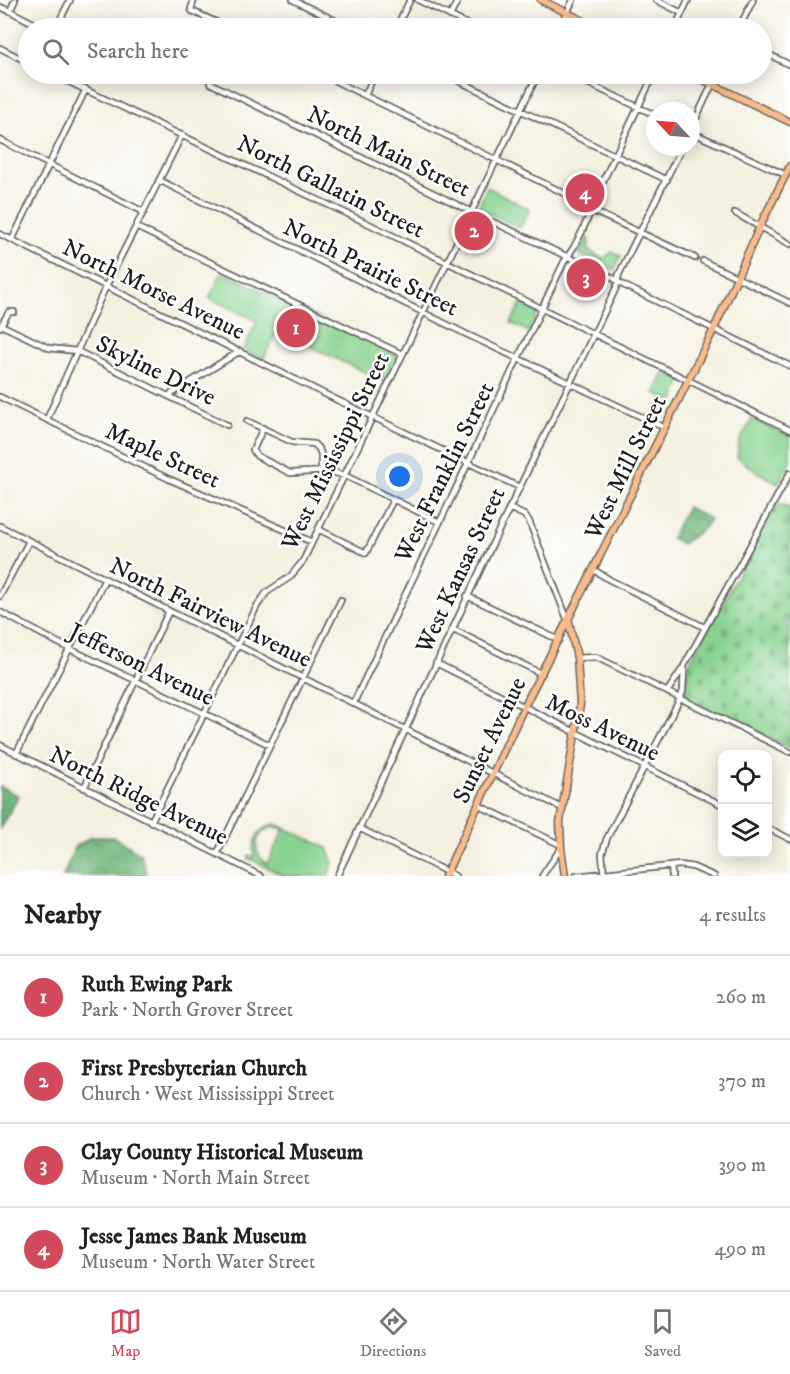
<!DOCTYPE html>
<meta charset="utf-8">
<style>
:root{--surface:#fff;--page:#f6f6f6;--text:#202124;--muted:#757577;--line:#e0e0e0;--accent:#d1495b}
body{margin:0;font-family:"IM FELL DW Pica",serif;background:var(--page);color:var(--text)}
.controls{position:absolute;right:18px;bottom:18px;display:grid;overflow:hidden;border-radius:12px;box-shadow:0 3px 15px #0003}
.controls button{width:54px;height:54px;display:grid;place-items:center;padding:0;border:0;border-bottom:2px solid var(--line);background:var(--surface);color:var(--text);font:30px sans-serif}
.compass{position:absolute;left:646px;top:102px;width:54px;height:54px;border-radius:50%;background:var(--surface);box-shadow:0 3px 15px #0003;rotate:296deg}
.you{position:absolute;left:400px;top:477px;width:21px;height:21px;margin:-15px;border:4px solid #fff;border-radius:50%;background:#1a73e8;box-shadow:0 0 0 9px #1a73e833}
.badge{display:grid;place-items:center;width:39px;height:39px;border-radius:50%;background:var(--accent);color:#fff;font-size:20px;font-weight:700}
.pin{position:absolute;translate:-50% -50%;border:3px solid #fff;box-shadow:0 2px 6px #0006}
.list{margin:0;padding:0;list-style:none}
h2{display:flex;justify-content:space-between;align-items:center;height:78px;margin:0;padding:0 24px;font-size:26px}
h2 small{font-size:20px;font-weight:400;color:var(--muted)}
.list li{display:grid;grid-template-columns:39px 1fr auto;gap:18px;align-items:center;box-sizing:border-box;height:84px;padding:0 24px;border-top:2px solid var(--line)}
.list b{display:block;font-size:22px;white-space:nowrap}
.list p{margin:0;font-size:20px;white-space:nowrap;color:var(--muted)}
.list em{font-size:20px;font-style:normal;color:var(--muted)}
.icon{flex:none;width:33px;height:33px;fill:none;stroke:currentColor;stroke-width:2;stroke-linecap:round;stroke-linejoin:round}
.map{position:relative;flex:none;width:790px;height:876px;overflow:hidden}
.search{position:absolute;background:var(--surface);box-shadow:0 3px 15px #0003;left:18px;right:18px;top:18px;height:66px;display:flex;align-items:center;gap:15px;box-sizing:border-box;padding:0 21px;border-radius:33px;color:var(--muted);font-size:22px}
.sheet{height:414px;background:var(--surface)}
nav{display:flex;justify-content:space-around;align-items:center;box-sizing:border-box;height:84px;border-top:2px solid var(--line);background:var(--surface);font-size:16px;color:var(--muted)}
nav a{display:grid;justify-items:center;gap:3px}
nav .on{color:var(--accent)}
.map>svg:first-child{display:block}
.green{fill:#88d390;stroke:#527856;stroke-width:1.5;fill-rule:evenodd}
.forest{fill:url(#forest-crowns);stroke:#45684b;stroke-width:1.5}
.cemetery{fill:url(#cemetery-stones);stroke:#527856;stroke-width:1.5}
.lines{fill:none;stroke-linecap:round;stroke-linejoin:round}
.minor-casing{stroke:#686761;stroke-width:8}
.major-casing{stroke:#686761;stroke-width:9}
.minor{stroke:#fff;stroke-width:4.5}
.major{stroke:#fabb8c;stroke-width:6}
.labels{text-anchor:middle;stroke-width:5;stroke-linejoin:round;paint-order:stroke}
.street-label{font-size:24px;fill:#1c1c1c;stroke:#fff}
</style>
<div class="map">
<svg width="790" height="876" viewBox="0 0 790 876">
<defs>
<pattern id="forest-crowns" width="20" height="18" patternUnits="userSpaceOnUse" patternTransform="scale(1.5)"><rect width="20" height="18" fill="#6eb57a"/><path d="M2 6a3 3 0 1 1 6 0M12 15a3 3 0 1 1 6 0" fill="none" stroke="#5a9263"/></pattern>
<pattern id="cemetery-stones" width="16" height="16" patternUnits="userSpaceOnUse" patternTransform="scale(1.5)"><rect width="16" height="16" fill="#88d390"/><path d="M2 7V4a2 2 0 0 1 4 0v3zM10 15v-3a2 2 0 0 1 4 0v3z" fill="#75b57c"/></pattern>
</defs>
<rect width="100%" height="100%" fill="#fff"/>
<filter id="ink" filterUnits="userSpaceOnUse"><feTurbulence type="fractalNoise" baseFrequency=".0167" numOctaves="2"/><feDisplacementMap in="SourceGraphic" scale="12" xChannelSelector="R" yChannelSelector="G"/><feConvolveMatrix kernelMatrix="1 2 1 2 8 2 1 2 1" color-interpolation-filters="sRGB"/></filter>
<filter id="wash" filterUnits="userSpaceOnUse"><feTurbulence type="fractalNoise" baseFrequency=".008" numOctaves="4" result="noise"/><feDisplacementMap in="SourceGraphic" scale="24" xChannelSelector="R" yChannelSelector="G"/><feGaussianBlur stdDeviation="1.35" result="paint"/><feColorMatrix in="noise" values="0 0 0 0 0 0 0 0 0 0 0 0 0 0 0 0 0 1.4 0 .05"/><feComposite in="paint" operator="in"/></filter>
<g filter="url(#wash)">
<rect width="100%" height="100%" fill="#f5f1e1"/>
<!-- green -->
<path class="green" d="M487 187 530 209 520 228 478 208Z
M587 237 589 239V246L586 249 603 259 612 252 621 256 614 270 579 254Z
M224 273 397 355 398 358 386 382 277 331 263 360 243 350 257 321 209 298 220 276Z
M521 303 538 312 529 332 511 323Z
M665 371 678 378 681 382 673 402 654 393Z
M752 419 790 437V463L778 484 751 468 737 457 739 442Z
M276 824 328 848 333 862 328 876H284L248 858 249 855 254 857C251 840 259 827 276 824ZM274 827 284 829 267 864C251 852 254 832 274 827Z"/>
<!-- forest -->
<path class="forest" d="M687 507 710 519 704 528 682 544 671 538Z
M0 786 19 796 0 828Z
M91 837H114L141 854 147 876H63L75 847Z"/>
<!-- cemetery -->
<path class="cemetery" d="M777 504 790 507V748L684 697 688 665Z"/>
</g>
<g filter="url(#ink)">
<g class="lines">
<!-- minor casing -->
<g class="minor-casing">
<path id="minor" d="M15 0 10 11 43 28
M194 0 191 9 192 11 229 28
M293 0 351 28
M418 0 475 28
M656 0 682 13
M0 7 10 11
M450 16 458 0
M56 28 70 0
M396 28 410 0
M560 28 573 0
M675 28 688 0
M739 28 753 0
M0 48 28 62
M762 51 790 65
M52 74 371 225 790 430
M321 74 582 202 595 212 695 258
M444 74 667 180
M568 74 655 115
M210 83 476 214 613 278 623 285 790 366
M365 95 375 74
M691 129 717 74
M691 132 786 175
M0 140 144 212
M159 180 466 334 665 428
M735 213 790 244
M136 227 402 354
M0 234 333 398 519 487
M12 240 86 89
M703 261 790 303
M1 325 49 348 77 351 227 425
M0 327 9 312H14
M168 396 240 351
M0 397 169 479 312 542
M47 419 106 286 182 135
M247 421 292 442 314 444 319 449 321 454V471
M263 428 253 450 257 456 290 473 330 471 348 477 439 522
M509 508 524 515 529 521 568 621
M0 526 562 808
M318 529 366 553 393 500
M594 570 610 580 704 627
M0 596 29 541
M467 596 559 640
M0 612 70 649 270 745
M452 629 542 674
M577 658 596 657 790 752
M436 663 722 805
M667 692 683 668
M354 702 564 262C577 244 587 224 593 202L654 74
M0 745 261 876
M16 754 105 579
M84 788 169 611
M478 805 561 845
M151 822 257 606 267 592 290 577 303 561 538 74
M359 828 455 876
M768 828 790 839
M217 854 341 600
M671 866 672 876
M337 876 498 532 616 288 619 274 682 147
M542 876 561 848
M576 876 680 865 693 867 714 876
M604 876 602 854 607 838 680 699 683 691 684 666 790 473"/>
</g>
<!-- major casing -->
<g class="major-casing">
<path id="major" d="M541 0 598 28
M691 74 790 122
M445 876 524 707 714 329 760 226 790 166
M565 876 561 848 560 822 580 705 577 658 569 622"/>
</g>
<!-- minor -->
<use href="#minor" class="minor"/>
<!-- major -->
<use href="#major" class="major"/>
</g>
</g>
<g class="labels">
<!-- street labels -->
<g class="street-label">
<text transform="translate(389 151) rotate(26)" y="8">North Main Street</text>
<text transform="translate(331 186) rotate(26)" y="8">North Gallatin Street</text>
<text transform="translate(371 267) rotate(26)" y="8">North Prairie Street</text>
<text transform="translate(154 289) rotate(26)" y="8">North Morse Avenue</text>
<text transform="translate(156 370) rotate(26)" y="8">Skyline Drive</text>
<text transform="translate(335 451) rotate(-64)" y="8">West Mississippi Street</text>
<text transform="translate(163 455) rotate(25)" y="8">Maple Street</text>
<text transform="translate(625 467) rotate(-64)" y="8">West Mill Street</text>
<text transform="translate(444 472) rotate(-64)" y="8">West Franklin Street</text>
<text transform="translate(460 570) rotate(-65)" y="8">West Kansas Street</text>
<text transform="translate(211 612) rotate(26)" y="8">North Fairview Avenue</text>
<text transform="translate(142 664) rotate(26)" y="8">Jefferson Avenue</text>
<text transform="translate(603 727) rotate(26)" y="8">Moss Avenue</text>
<text transform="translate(489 740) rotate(-64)" y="8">Sunset Avenue</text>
<text transform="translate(139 795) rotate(26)" y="8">North Ridge Avenue</text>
</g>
</g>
</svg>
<div class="controls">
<button><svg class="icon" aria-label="locate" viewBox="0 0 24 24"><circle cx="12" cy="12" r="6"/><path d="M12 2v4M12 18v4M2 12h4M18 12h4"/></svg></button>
<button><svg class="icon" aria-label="layers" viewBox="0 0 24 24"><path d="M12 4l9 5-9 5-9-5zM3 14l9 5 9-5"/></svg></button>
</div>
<svg class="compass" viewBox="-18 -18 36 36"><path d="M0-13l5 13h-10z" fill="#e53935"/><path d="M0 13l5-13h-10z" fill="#757577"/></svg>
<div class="you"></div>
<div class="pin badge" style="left:296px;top:328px">1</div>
<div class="pin badge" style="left:474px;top:231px">2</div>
<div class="pin badge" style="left:586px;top:278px">3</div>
<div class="pin badge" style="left:585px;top:193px">4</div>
<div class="search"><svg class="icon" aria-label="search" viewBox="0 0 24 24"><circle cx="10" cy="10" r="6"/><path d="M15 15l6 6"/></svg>Search here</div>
</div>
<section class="sheet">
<h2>Nearby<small>4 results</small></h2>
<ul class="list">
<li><span class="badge">1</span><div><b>Ruth Ewing Park</b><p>Park · North Grover Street</p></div><em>260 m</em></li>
<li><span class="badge">2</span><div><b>First Presbyterian Church</b><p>Church · West Mississippi Street</p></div><em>370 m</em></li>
<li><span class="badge">3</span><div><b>Clay County Historical Museum</b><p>Museum · North Main Street</p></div><em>390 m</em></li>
<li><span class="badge">4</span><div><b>Jesse James Bank Museum</b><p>Museum · North Water Street</p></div><em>490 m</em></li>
</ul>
</section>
<nav>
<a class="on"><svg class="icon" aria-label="map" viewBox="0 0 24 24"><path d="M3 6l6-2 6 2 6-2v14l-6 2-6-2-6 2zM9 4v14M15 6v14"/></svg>Map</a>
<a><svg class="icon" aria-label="directions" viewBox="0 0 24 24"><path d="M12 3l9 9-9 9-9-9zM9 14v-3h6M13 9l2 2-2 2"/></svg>Directions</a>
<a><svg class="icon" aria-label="saved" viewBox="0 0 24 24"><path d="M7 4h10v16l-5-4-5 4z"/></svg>Saved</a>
</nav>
